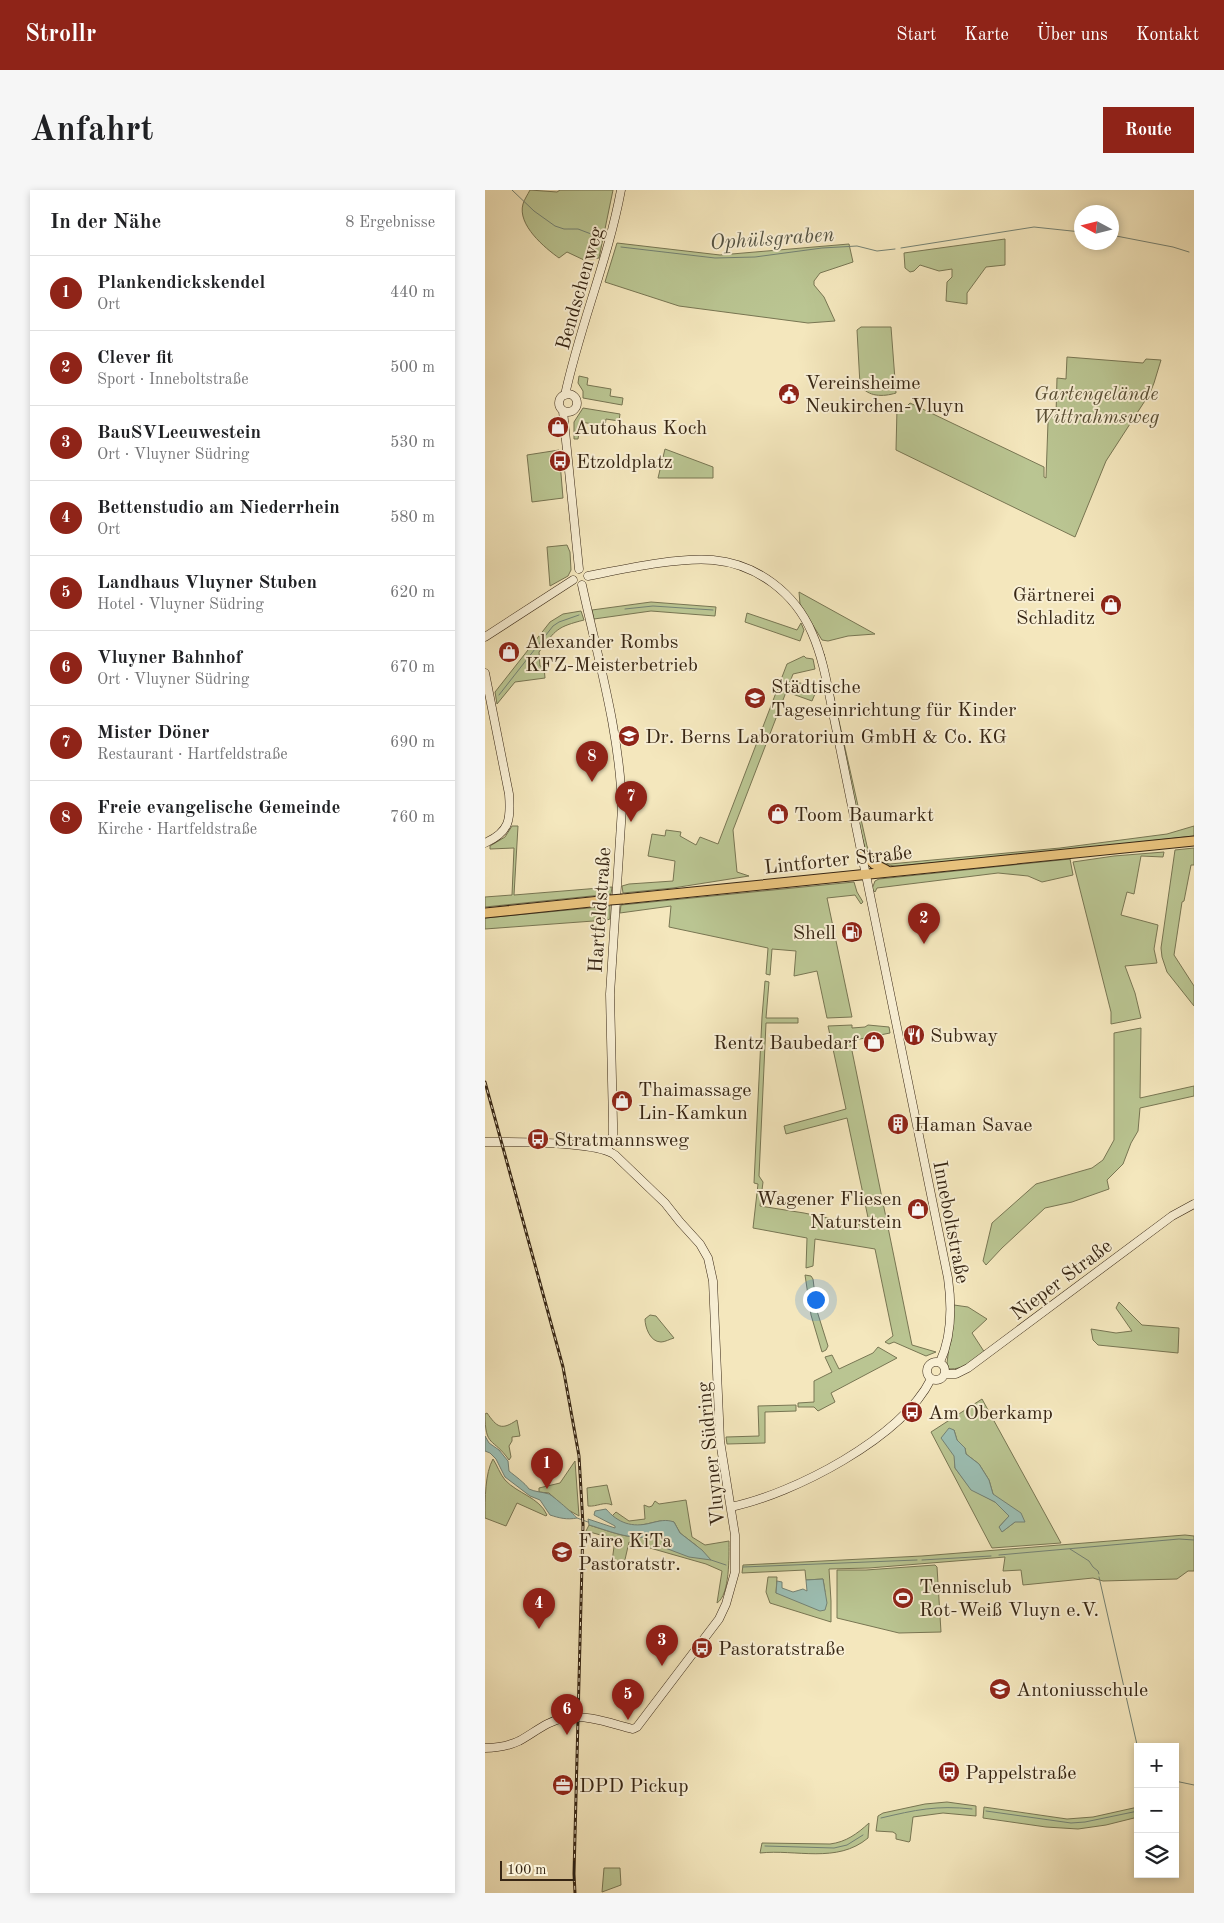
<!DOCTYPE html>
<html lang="de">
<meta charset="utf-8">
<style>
:root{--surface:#fff;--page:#f6f6f6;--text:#202124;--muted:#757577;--line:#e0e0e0;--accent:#8f2418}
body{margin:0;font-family:"Old Standard TT",serif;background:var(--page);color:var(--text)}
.controls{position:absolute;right:15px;bottom:15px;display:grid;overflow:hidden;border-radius:0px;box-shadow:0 2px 8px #0003}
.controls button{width:45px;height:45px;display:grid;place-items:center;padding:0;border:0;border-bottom:1px solid var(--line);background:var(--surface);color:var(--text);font:25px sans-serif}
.compass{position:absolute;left:589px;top:15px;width:45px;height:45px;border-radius:50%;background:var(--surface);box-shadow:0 2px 8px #0003;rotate:277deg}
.scale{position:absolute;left:15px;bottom:12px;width:75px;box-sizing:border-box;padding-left:5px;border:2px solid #372614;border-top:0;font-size:14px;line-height:18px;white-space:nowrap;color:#372614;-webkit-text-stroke:4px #f8efd4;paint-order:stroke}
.you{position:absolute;left:330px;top:1109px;width:18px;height:18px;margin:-12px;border:4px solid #fff;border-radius:50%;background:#1a73e8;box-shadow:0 0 0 8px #1a73e833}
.badge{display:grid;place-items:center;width:32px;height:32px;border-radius:50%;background:var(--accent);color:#fff;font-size:16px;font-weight:700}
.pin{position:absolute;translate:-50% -41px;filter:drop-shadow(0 1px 2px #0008)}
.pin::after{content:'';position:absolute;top:26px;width:18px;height:15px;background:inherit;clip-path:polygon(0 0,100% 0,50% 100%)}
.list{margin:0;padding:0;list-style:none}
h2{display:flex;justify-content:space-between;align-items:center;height:65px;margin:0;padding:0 20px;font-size:21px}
h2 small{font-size:16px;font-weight:400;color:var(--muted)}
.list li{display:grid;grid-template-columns:32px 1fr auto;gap:15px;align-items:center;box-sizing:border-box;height:75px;padding:0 20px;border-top:1px solid var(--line)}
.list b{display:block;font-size:19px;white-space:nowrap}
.list p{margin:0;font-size:16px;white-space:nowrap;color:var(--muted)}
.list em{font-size:16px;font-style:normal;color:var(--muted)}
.icon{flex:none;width:28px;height:28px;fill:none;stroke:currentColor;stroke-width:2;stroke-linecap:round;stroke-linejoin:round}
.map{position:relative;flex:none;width:709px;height:1703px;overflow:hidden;border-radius:0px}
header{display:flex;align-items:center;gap:30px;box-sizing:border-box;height:70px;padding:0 25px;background:var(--accent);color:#fff}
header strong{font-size:24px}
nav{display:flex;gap:28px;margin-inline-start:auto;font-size:18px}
.intro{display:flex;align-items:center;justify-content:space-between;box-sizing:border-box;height:120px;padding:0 30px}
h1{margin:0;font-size:35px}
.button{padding:12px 22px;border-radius:0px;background:var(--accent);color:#fff;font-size:18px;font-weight:700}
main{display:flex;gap:30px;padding:0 30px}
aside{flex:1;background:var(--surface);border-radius:0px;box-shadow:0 2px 8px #0003}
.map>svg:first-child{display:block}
.green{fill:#bac592;stroke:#787653;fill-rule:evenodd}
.water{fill:#9cbfb4;stroke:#748274}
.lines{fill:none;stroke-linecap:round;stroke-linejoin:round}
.stream{stroke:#748274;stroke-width:1}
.secondary-casing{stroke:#372614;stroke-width:9}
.primary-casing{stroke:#372614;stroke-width:11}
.secondary{stroke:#f8efd4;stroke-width:8}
.primary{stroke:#eac47e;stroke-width:9}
.rail-casing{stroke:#372614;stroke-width:3}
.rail{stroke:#f8efd4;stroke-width:1;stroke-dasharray:4;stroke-linecap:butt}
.primary-bridge-casing{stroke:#372614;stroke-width:11;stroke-linecap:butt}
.primary-bridge{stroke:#eac47e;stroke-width:9}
.labels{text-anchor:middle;stroke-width:4;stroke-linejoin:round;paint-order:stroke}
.street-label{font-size:20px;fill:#372614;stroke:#f8efd4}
.poi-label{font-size:20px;fill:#372614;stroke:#f8efd4;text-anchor:start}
.park-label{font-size:20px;font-style:italic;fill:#584e34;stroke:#f8efd4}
.water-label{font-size:21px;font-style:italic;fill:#555444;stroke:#f8efd4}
</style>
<header>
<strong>Strollr</strong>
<nav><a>Start</a><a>Karte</a><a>Über uns</a><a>Kontakt</a></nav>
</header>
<div class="intro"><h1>Anfahrt</h1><a class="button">Route</a></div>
<main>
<aside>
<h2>In der Nähe<small>8 Ergebnisse</small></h2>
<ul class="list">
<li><span class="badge">1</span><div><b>Plankendickskendel</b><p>Ort</p></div><em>440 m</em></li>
<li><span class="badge">2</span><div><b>Clever fit</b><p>Sport · Inneboltstraße</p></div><em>500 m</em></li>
<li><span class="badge">3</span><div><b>BauSVLeeuwestein</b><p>Ort · Vluyner Südring</p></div><em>530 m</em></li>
<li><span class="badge">4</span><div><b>Bettenstudio am Niederrhein</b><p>Ort</p></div><em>580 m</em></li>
<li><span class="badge">5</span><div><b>Landhaus Vluyner Stuben</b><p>Hotel · Vluyner Südring</p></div><em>620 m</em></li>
<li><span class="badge">6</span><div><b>Vluyner Bahnhof</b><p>Ort · Vluyner Südring</p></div><em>670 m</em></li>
<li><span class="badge">7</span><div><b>Mister Döner</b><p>Restaurant · Hartfeldstraße</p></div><em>690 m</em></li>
<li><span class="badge">8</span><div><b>Freie evangelische Gemeinde</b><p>Kirche · Hartfeldstraße</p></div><em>760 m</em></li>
</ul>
</aside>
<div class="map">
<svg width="709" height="1703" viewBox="0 0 709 1703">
<rect width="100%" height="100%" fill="#f4e7bd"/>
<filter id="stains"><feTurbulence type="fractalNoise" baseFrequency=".004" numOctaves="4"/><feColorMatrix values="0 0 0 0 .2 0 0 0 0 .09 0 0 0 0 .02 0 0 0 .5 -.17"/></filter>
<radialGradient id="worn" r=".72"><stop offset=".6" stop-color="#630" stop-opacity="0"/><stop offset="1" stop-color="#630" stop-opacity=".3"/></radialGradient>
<!-- green -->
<path class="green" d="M45 0 72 2 75 0H128L114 68 99 70 82 62 74 68C60 58 32 35 38 14 39 10 43 4 45 0Z
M520 49V75L501 77 482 103V114L461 111 462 92 467 87V79L454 81 435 75 429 81 425 82 420 78 419 63Z
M132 53 235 65 364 54 368 72 335 83 329 91V95L339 107 350 131 323 133 194 116 120 92Z
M376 137H406L411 203C398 207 383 207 375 195L372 140Z
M582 167 658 173 661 169 676 170 669 193 665 203 621 271 590 347 411 260 412 218 422 216 425 213 559 277V287L561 288 563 232 567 226 571 225 572 188 581 189Z
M94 186 103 188 102 195 126 199 125 206 138 208 137 215 98 208V201L93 193Z
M98 218 135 224 134 231 121 229 120 236 96 232 93 249H89V232Z
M180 259 228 277V288H173Z
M74 260 73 271 75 272 78 308 47 312 42 265Z
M82 355 85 362 86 380 83 386 65 396 62 357Z
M314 402 390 444 363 446 343 451 337 450 315 414Z
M166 412 231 417 230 426 166 421 109 429 107 420Z
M96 421 99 430C72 437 71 439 54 462L55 476 59 477 60 488 30 492 12 514 10 502 65 432 78 424Z
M262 423 312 440 316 433 319 440 315 451 260 432Z
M339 464 382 656C386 668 392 672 405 674L575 658 682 644 709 636V646L535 665 410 676 396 674 384 667 380 658 369 616 339 467Z
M319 466 321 468 328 469 330 479 308 484 248 640 252 682 264 686 188 698 138 703 137 696 144 694 188 691 190 671 163 666 167 644 180 646 181 640 196 642 195 646 211 655 215 647 233 654 302 474Z
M307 490 332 499 327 511 302 502Z
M27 636H33L29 705 127 697 126 704 0 717V707L27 705 29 658 5 659V656L20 647Z
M709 658V675H706L699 711 697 712 689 765 709 796V816L682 782 677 767 676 758 690 660Z
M679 662 678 667 656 666 649 704 642 702 636 725 673 735 669 759 672 773 640 776 650 803 656 828 626 834V822L588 672 629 666Z
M585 669 588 685 557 692 543 686 513 683 392 698 390 702 387 699 390 691 394 689Z
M369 692 372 702 378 712 376 714 370 705 342 708 367 827 342 828 332 781 309 786 311 761 287 759 285 785 281 784 283 758 184 737 186 716 135 723 136 715Z
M125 716V729L122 730 0 739V728Z
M280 791 284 792 281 828H313V833H281L274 986 278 992 275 1016 319 1023 385 1037 362 928 301 944 299 936 361 919 343 836 367 835V838L380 837 383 835 404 837 405 843 365 851 427 1155 451 1162 441 1166 409 1152 404 1154 400 1152 408 1146 390 1059 330 1049 328 1076 321 1078 322 1048 268 1038 273 994 269 993 277 827Z
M656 838 655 908 709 896V906L655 918 653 941 646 953 638 974 622 990 624 999 587 1012 560 1018 517 1058 501 1075 498 1071 507 1033 551 994 607 978 618 970 629 950V843Z
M320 1085 326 1086 328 1089 332 1121 343 1156 341 1160 337 1162 326 1125Z
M634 1112 657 1135 694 1138 693 1163 613 1155 608 1150 606 1139 631 1143 647 1141 631 1118Z
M469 1115 483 1117 502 1129 487 1143 500 1163C488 1172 480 1179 464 1179L462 1173Z
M165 1125 171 1126 189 1148C185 1149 180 1152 176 1152 165 1152 160 1137 160 1129Z
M393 1157 412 1168 346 1203 350 1212 333 1221 329 1217H313V1213L329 1212V1191L347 1182 340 1167 347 1165 354 1179 388 1163Z
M497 1209 576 1353 507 1358 446 1242ZM469 1240 472 1250 480 1258 481 1264 494 1274 504 1290 508 1304 530 1332 518 1341 514 1337 524 1326 510 1312 486 1299 470 1278Z
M311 1215V1221L280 1222V1253L242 1254 241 1247 274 1246 273 1216Z
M2 1223C12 1237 16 1241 32 1230L35 1246 27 1247V1251L24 1256 26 1267 24 1270C8 1247 0 1258 0 1224Z
M8 1269C12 1275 15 1284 20 1290 33 1304 54 1307 62 1325L61 1326 32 1313 21 1336 0 1328C0 1309 0 1283 8 1269Z
M90 1271 94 1326 80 1318 64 1303 54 1302V1298L75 1293Z
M122 1295 127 1315C119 1311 112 1317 103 1316L102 1298Z
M201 1310 207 1347 220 1355 244 1351C244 1366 245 1405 232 1413L237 1381 221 1374 144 1352 139 1374 127 1372 130 1349 101 1341 104 1335C127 1342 149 1352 173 1345L187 1351 176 1355 212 1356 195 1343 189 1332 175 1331 152 1336 140 1335 127 1326 131 1322 144 1331 160 1329 159 1315 164 1317 167 1316 170 1311 174 1314Z
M700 1345 709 1346V1381H703L692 1389 618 1391 608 1388 538 1395 536 1380 518 1381 520 1367 384 1378 344 1379 346 1411V1432L285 1413 281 1402 283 1387H292L291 1403 340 1402 338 1389 321 1390 320 1380 257 1383 258 1375 437 1366Z
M450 1375 452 1377 456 1442 414 1443 352 1428V1380H381Z
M462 1612 491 1616V1626L458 1623 428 1627 425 1651 424 1652 411 1649V1644L408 1642 391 1641 393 1626 398 1623 440 1614Z
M499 1617 582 1629 608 1627 653 1617V1627L621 1635 593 1639 561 1637 498 1628Z
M384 1633 383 1648C352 1674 311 1659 275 1663L277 1653 345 1654C361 1652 372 1644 384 1633Z
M119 1678H135L136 1695 117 1702Z"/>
<!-- water -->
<path class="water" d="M464 1238 469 1240 472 1250 480 1258 481 1264 494 1274 504 1290 508 1304 536 1323 540 1332H530L517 1342 514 1337 524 1326 510 1312 486 1300 470 1278 469 1266 456 1248Z
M0 1246 4 1253 14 1260 23 1271 24 1281C30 1286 40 1293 44 1299 50 1302 58 1302 64 1304 67 1305 91 1326 92 1328 82 1330 74 1328 65 1325L55 1310 45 1306 20 1287 11 1269 5 1263 0 1261Z
M121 1319C133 1333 147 1338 166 1333 174 1331 181 1329 189 1332L195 1343 217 1360 226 1370 204 1367 175 1356 186 1351 173 1345C149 1352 128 1342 104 1335L103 1329 130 1338V1336L109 1325 110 1321Z
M338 1389 342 1413 340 1420 335 1421 291 1403 292 1391 297 1392V1398L308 1402 318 1399 322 1401 321 1390Z"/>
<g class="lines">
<!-- stream -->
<path class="stream" d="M27 0 49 21 70 36 79 39H93L114 47
M626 45 688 57 704 62
M136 57 230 68 270 67 337 58 372 56 392 61 410 59
M416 58 549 37 596 42
M140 419 168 416 228 420
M14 505 68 436 74 432 94 425
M92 1328 103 1332
M585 1359 604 1371 608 1377 613 1381 614 1384
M514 1365 694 1349 709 1350
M226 1370 241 1375
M437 1370 506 1366
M258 1377 432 1370
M614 1387 653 1559
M690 1591 709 1595
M501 1621 586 1633 600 1632 653 1621
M396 1628C430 1620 452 1615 487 1619
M280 1656 349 1658 362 1655 378 1645"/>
<!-- secondary casing -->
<g class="secondary-casing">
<path id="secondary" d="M74 213a9 9 0 1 1 18 0a9 9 0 1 1-18 0Z
M80 205C95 135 123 70 136 0
M78 221 94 379
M103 386C139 379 193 367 228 370 272 374 310 403 327 443 339 470 343 500 349 528L463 1088C467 1116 467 1146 455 1172
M97 395C113 469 135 543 137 618L125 804 128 933V945L122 960
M0 447 88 390
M0 483 24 604C26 629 25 642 0 653
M0 952C27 952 111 951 130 965L180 1013 195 1032 215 1054 223 1068 228 1091 235 1251 250 1345V1382L241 1414 234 1429 152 1537 148 1539C127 1534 102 1524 79 1528 62 1531 49 1543 34 1551 23 1556 12 1558 0 1558
M442 1181a9 9 0 1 1 18 0a9 9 0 1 1-18 0Z
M460 1184H471L483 1178 687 1026 709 1014
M246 1317C308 1304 417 1248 446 1189"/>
</g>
<!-- primary casing -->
<g class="primary-casing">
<path id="primary" d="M377 663 389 674 401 680
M138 709 709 651
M0 723 125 710"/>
</g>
<!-- secondary -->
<use href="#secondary" class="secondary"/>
<!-- primary -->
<use href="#primary" class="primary"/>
<!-- rail casing -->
<g class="rail-casing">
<path id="rail" d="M0 892 78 1177 94 1266 98 1335 89 1684 90 1703"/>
</g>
<!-- rail -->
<use href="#rail" class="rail"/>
<!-- primary-bridge casing -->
<g class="primary-bridge-casing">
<path id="primary-bridge" d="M125 710 138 709"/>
</g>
<!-- primary-bridge -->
<use href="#primary-bridge" class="primary-bridge"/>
</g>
<!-- icons -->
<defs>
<g id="civic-disc" transform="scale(1.125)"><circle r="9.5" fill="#8f2418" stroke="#f8efd4"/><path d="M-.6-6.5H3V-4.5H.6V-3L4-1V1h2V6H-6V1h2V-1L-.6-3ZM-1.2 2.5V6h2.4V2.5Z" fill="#fff"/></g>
<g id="shop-disc" transform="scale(1.125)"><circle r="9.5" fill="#8f2418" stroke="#f8efd4"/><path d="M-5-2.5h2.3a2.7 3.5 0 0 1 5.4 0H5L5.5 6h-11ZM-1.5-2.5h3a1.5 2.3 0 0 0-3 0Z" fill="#fff"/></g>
<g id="bus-disc" transform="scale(1.125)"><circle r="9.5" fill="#8f2418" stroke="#f8efd4"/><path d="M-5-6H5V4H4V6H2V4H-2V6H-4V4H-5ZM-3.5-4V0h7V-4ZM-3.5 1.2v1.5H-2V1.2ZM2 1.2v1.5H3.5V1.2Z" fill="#fff"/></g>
<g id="school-disc" transform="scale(1.125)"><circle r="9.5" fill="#8f2418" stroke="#f8efd4"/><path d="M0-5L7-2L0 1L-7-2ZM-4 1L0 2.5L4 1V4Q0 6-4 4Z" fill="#fff"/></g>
<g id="fuel-disc" transform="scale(1.125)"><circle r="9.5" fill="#8f2418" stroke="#f8efd4"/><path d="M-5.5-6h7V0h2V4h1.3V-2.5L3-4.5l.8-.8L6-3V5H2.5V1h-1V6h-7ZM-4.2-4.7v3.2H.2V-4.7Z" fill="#fff"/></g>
<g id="restaurant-disc" transform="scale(1.125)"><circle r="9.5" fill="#8f2418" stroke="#f8efd4"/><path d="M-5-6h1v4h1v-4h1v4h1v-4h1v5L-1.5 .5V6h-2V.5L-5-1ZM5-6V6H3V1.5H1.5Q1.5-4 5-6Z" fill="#fff"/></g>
<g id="building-disc" transform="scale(1.125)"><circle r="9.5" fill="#8f2418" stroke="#f8efd4"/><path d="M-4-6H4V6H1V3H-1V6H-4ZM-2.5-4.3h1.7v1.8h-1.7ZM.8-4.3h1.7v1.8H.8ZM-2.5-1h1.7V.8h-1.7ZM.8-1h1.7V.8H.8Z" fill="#fff"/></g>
<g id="stadium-disc" transform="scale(1.125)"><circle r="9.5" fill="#8f2418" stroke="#f8efd4"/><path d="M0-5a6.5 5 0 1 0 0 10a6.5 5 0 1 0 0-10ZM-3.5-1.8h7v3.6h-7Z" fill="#fff"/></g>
<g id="office-disc" transform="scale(1.125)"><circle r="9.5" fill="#8f2418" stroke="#f8efd4"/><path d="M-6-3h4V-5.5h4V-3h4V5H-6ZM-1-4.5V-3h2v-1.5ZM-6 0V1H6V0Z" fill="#fff"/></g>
</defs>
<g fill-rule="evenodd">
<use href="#civic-disc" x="304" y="204"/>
<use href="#shop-disc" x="73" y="237"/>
<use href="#bus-disc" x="75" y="271"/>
<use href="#shop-disc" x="626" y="415"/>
<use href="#shop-disc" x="24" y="462"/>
<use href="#school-disc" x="270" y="508"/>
<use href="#school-disc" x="144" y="546"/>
<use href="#shop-disc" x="293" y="624"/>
<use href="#fuel-disc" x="367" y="742"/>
<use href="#restaurant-disc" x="429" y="845"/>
<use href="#shop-disc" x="389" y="852"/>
<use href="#shop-disc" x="137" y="911"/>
<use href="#building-disc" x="413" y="934"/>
<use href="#bus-disc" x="53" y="949"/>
<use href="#shop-disc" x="433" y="1019"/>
<use href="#bus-disc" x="427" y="1222"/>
<use href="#school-disc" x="77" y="1362"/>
<use href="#stadium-disc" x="418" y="1408"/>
<use href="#bus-disc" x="217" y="1458"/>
<use href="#school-disc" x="515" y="1499"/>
<use href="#bus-disc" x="464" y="1582"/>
<use href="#office-disc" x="78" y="1595"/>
</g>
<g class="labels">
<!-- street labels -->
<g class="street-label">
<text transform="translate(94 98) rotate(-74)" y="7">Bendschenweg</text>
<text transform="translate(353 669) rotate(-6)" y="7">Lintforter Straße</text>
<text transform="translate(114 720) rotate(-86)" y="7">Hartfeldstraße</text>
<text transform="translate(467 1032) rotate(79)" y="7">Inneboltstraße</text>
<text transform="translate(576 1089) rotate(-37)" y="7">Nieper Straße</text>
<text transform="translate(225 1264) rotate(-96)" y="7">Vluyner Südring</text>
</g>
<!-- poi labels -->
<g class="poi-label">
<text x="320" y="199">Vereinsheime<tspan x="320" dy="23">Neukirchen-Vluyn</tspan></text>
<text x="89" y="244">Autohaus Koch</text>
<text x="91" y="278">Etzoldplatz</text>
<text x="610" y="411" text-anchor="end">Gärtnerei<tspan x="610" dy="23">Schladitz</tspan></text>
<text x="40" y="458">Alexander Rombs<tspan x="40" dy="23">KFZ-Meisterbetrieb</tspan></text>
<text x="286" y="503">Städtische<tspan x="286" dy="23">Tageseinrichtung für Kinder</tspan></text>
<text x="160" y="553">Dr. Berns Laboratorium GmbH &amp; Co. KG</text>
<text x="309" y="631">Toom Baumarkt</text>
<text x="351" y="749" text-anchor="end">Shell</text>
<text x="445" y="852">Subway</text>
<text x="373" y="859" text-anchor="end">Rentz Baubedarf</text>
<text x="153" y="906">Thaimassage<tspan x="153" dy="23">Lin-Kamkun</tspan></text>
<text x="429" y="941">Haman Savae</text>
<text x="69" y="956">Stratmannsweg</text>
<text x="417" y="1015" text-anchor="end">Wagener Fliesen<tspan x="417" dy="23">Naturstein</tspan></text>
<text x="443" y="1229">Am Oberkamp</text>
<text x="93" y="1357">Faire KiTa<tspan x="93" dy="23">Pastoratstr.</tspan></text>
<text x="434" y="1403">Tennisclub<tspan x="434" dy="23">Rot-Weiß Vluyn e.V.</tspan></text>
<text x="233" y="1465">Pastoratstraße</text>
<text x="531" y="1506">Antoniusschule</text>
<text x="480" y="1589">Pappelstraße</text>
<text x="94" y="1602">DPD Pickup</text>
</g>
<!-- park labels -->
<g class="park-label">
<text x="611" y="210">Gartengelände<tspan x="611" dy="23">Wittrahmsweg</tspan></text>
</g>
<!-- water labels -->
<g class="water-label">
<text transform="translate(287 48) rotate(-4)" y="7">Ophülsgraben</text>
</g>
</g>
<rect width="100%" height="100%" filter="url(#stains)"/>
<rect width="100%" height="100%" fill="url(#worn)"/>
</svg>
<div class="controls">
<button>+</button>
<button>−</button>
<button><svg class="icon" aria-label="layers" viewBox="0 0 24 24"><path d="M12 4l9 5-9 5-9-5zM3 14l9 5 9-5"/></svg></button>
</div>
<svg class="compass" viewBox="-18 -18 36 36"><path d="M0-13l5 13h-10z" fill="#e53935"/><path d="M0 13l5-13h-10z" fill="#757577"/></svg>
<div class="scale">100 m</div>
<div class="you"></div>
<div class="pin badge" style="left:62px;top:1299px">1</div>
<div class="pin badge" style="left:439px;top:754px">2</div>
<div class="pin badge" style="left:177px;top:1476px">3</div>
<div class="pin badge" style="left:54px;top:1439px">4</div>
<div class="pin badge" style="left:143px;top:1530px">5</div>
<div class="pin badge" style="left:82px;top:1545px">6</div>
<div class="pin badge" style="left:146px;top:632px">7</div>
<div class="pin badge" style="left:107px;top:592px">8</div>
</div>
</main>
